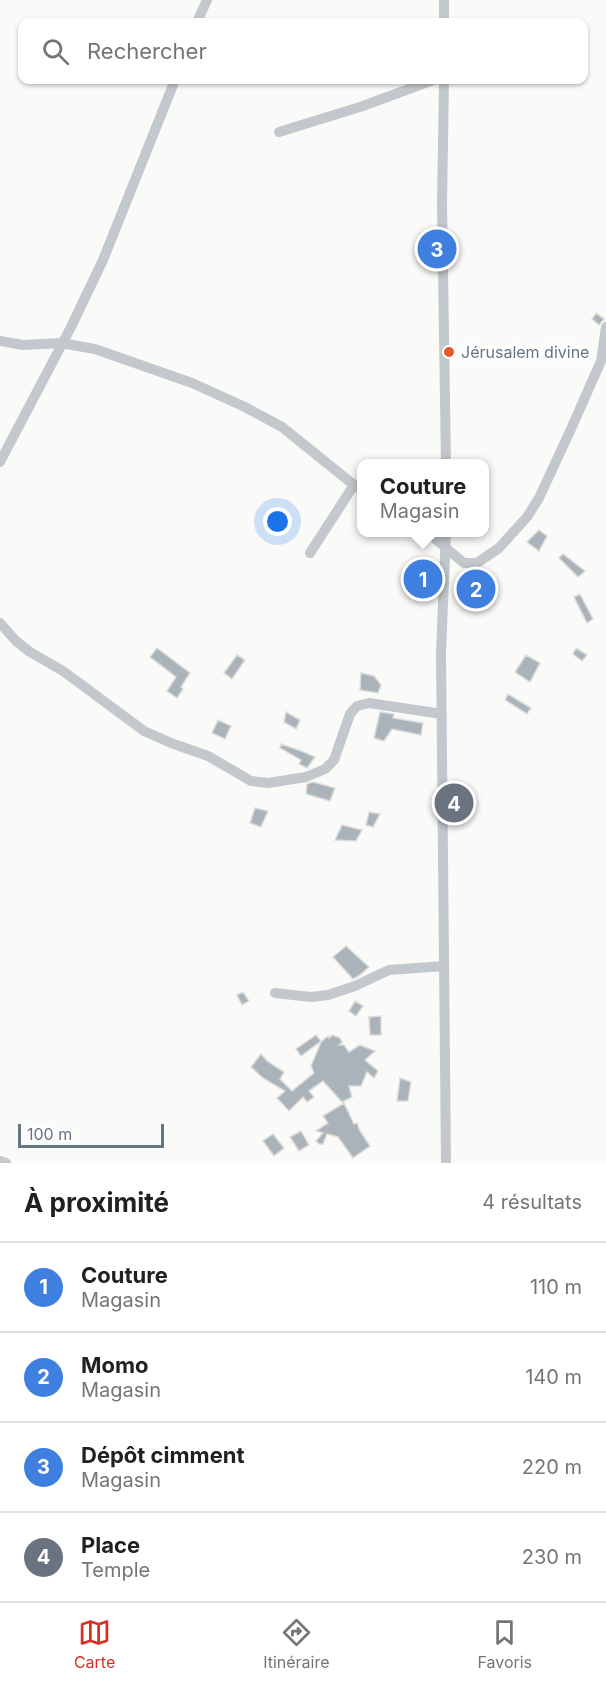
<!DOCTYPE html>
<html lang="fr">
<meta charset="utf-8">
<style>
:root{--surface:#fff;--page:#f6f6f6;--text:#202124;--muted:#757577;--line:#e0e0e0;--accent:#d93025}
body{margin:0;font-family:Inter,sans-serif;background:var(--page);color:var(--text)}
.scale{position:absolute;left:18px;bottom:15px;width:146px;box-sizing:border-box;padding-left:6px;border:3px solid #657683;border-top:0;font-size:16px;line-height:21px;white-space:nowrap;color:#657683;-webkit-text-stroke:4px #fff;paint-order:stroke}
.you{position:absolute;left:278px;top:522px;width:21px;height:21px;margin:-15px;border:4px solid #fff;border-radius:50%;background:#1a73e8;box-shadow:0 0 0 9px #1a73e833}
.badge{display:grid;place-items:center;width:39px;height:39px;border-radius:50%;background:var(--accent);color:#fff;font-size:20px;font-weight:700}
.pin{position:absolute;translate:-50% -50%;border:3px solid #fff;box-shadow:0 2px 6px #0006}
.popup{position:absolute;left:357px;top:459px;width:132px;height:78px;box-sizing:border-box;display:grid;place-content:center;border-radius:12px;background:var(--surface);filter:drop-shadow(0 2px 4px #0005);font-size:20px;white-space:nowrap;color:var(--muted)}
.popup b{font-size:22px;color:var(--text)}
.popup::after{content:'';position:absolute;left:50%;top:100%;margin-left:-12px;border:12px solid transparent;border-top-color:var(--surface)}
.list{margin:0;padding:0;list-style:none}
h2{display:flex;justify-content:space-between;align-items:center;height:78px;margin:0;padding:0 24px;font-size:26px}
h2 small{font-size:20px;font-weight:400;color:var(--muted)}
.list li{display:grid;grid-template-columns:39px 1fr auto;gap:18px;align-items:center;box-sizing:border-box;height:90px;padding:0 24px;border-top:2px solid var(--line)}
.list b{display:block;font-size:22px;white-space:nowrap}
.list p{margin:0;font-size:20px;white-space:nowrap;color:var(--muted)}
.list em{font-size:20px;font-style:normal;color:var(--muted)}
.icon{flex:none;width:33px;height:33px;fill:none;stroke:currentColor;stroke-width:2;stroke-linecap:round;stroke-linejoin:round}
.map{position:relative;flex:none;width:606px;height:1163px;overflow:hidden}
.search{position:absolute;background:var(--surface);box-shadow:0 2px 4px #0004;left:18px;right:18px;top:18px;height:66px;display:flex;align-items:center;gap:15px;box-sizing:border-box;padding:0 21px;border-radius:12px;color:var(--muted);font-size:22px}
.sheet{height:438px;background:var(--surface)}
nav{display:flex;justify-content:space-around;align-items:center;box-sizing:border-box;height:84px;border-top:2px solid var(--line);background:var(--surface);font-size:16px;color:var(--muted)}
nav a{display:grid;justify-items:center;gap:3px}
nav .on{color:var(--accent)}
.map>svg:first-child{display:block}
.building{fill:#aab3b9;stroke:#dcdcda;stroke-width:1.5}
.lines{fill:none;stroke-linecap:round;stroke-linejoin:round}
.minor{stroke:#c3c8cc;stroke-width:10}
.poi-dot{fill:#e4572e;stroke:#fff;stroke-width:2}
.labels{text-anchor:middle;stroke-width:6;stroke-linejoin:round;paint-order:stroke}
.poi-label{font-size:16px;fill:#657683;stroke:#fff;text-anchor:start}
</style>
<div class="map">
<svg width="606" height="1163" viewBox="0 0 606 1163">
<rect width="100%" height="100%" fill="#fafaf8"/>
<!-- building -->
<path class="building" d="M596 313 604 319 599 325 592 319Z
M539 530 547 536 539 551 527 542Z
M563 554 585 571 578 577 559 558Z
M580 594 593 619 587 623 574 597Z
M157 648 190 673 181 687 183 689 177 698 167 691 176 677 150 657Z
M576 648 587 655 582 661 573 654Z
M237 655 245 660 232 679 224 673Z
M526 655 540 663 530 682 515 672Z
M361 673 374 676 381 685 378 693 360 690Z
M508 694 531 708 527 714 505 700Z
M286 712 300 720 296 729 284 722Z
M380 712 394 714 393 718 423 723 421 735 392 729 384 741 374 738Z
M218 720 231 726 225 739 212 733Z
M281 744 304 752 315 757 307 768 299 764 301 760 280 748Z
M313 782 335 788 330 801 306 794 307 784Z
M255 808 268 811 261 827 250 823Z
M369 812 380 814 373 827 366 825Z
M342 825 362 830 356 841 335 840Z
M346 946 369 967 360 975 353 979 333 957Z
M243 992 249 1001 242 1005 237 995Z
M355 1001 363 1006 356 1016 349 1011Z
M381 1016V1035H370L369 1017Z
M316 1035 321 1041 301 1056 296 1049Z
M332 1035 340 1038 342 1042 339 1045H344L349 1052 360 1045 375 1051 365 1060 378 1071 374 1078 367 1072 361 1086H349L352 1097 342 1102 323 1081 309 1091 314 1097 307 1102 303 1097 289 1111 277 1098 285 1091 263 1078 251 1067 261 1054 267 1061 284 1072 280 1079 292 1091 314 1073 311 1066 321 1042 328 1036 329 1038Z
M400 1078 411 1082 408 1101H397Z
M344 1103 354 1124 357 1123 360 1131 370 1146 353 1158 338 1137 327 1134 323 1144H319L316 1141 323 1133 316 1131 328 1123 323 1116Z
M301 1131 309 1145 299 1151 290 1137Z
M273 1134 284 1148 274 1156 263 1141Z"/>
<g class="lines">
<!-- minor -->
<path class="minor" d="M444 0V22
M197 22 207 0
M444 80 442 205 446 464
M279 132 363 106 433 80
M0 341 23 345 61 343 95 349 192 383 245 407 282 427 354 485
M0 462 71 327 103 260 175 80
M427 532 464 563H477L499 548 527 517 539 498 571 429 601 361 606 327
M446 532 441 653 446 1163
M310 553 354 485 362 488
M0 623 16 641 30 652 63 671 144 731 171 743 208 756 251 781 268 783 306 777 325 769 334 760 350 714 357 706 369 703 442 714
M275 993 311 997 328 995 355 986 389 970 444 966
M0 1161 6 1163"/>
</g>
<!-- markers -->
<circle class="poi-dot" cx="449" cy="352" r="6"/>
<g class="labels">
<!-- poi labels -->
<g class="poi-label">
<text x="461" y="358">Jérusalem divine</text>
</g>
</g>
</svg>
<div class="scale">100 m</div>
<div class="you"></div>
<div class="pin badge" style="left:423px;top:579px;background:#3f7fe0">1</div>
<div class="popup"><b>Couture</b>Magasin</div>
<div class="pin badge" style="left:476px;top:589px;background:#3f7fe0">2</div>
<div class="pin badge" style="left:437px;top:249px;background:#3f7fe0">3</div>
<div class="pin badge" style="left:454px;top:803px;background:#6b7280">4</div>
<div class="search"><svg class="icon" aria-label="search" viewBox="0 0 24 24"><circle cx="10" cy="10" r="6"/><path d="M15 15l6 6"/></svg>Rechercher</div>
</div>
<section class="sheet">
<h2>À proximité<small>4 résultats</small></h2>
<ul class="list">
<li><span class="badge" style="background:#3f7fe0">1</span><div><b>Couture</b><p>Magasin</p></div><em>110 m</em></li>
<li><span class="badge" style="background:#3f7fe0">2</span><div><b>Momo</b><p>Magasin</p></div><em>140 m</em></li>
<li><span class="badge" style="background:#3f7fe0">3</span><div><b>Dépôt cimment</b><p>Magasin</p></div><em>220 m</em></li>
<li><span class="badge" style="background:#6b7280">4</span><div><b>Place</b><p>Temple</p></div><em>230 m</em></li>
</ul>
</section>
<nav>
<a class="on"><svg class="icon" aria-label="map" viewBox="0 0 24 24"><path d="M3 6l6-2 6 2 6-2v14l-6 2-6-2-6 2zM9 4v14M15 6v14"/></svg>Carte</a>
<a><svg class="icon" aria-label="directions" viewBox="0 0 24 24"><path d="M12 3l9 9-9 9-9-9zM9 14v-3h6M13 9l2 2-2 2"/></svg>Itinéraire</a>
<a><svg class="icon" aria-label="saved" viewBox="0 0 24 24"><path d="M7 4h10v16l-5-4-5 4z"/></svg>Favoris</a>
</nav>
